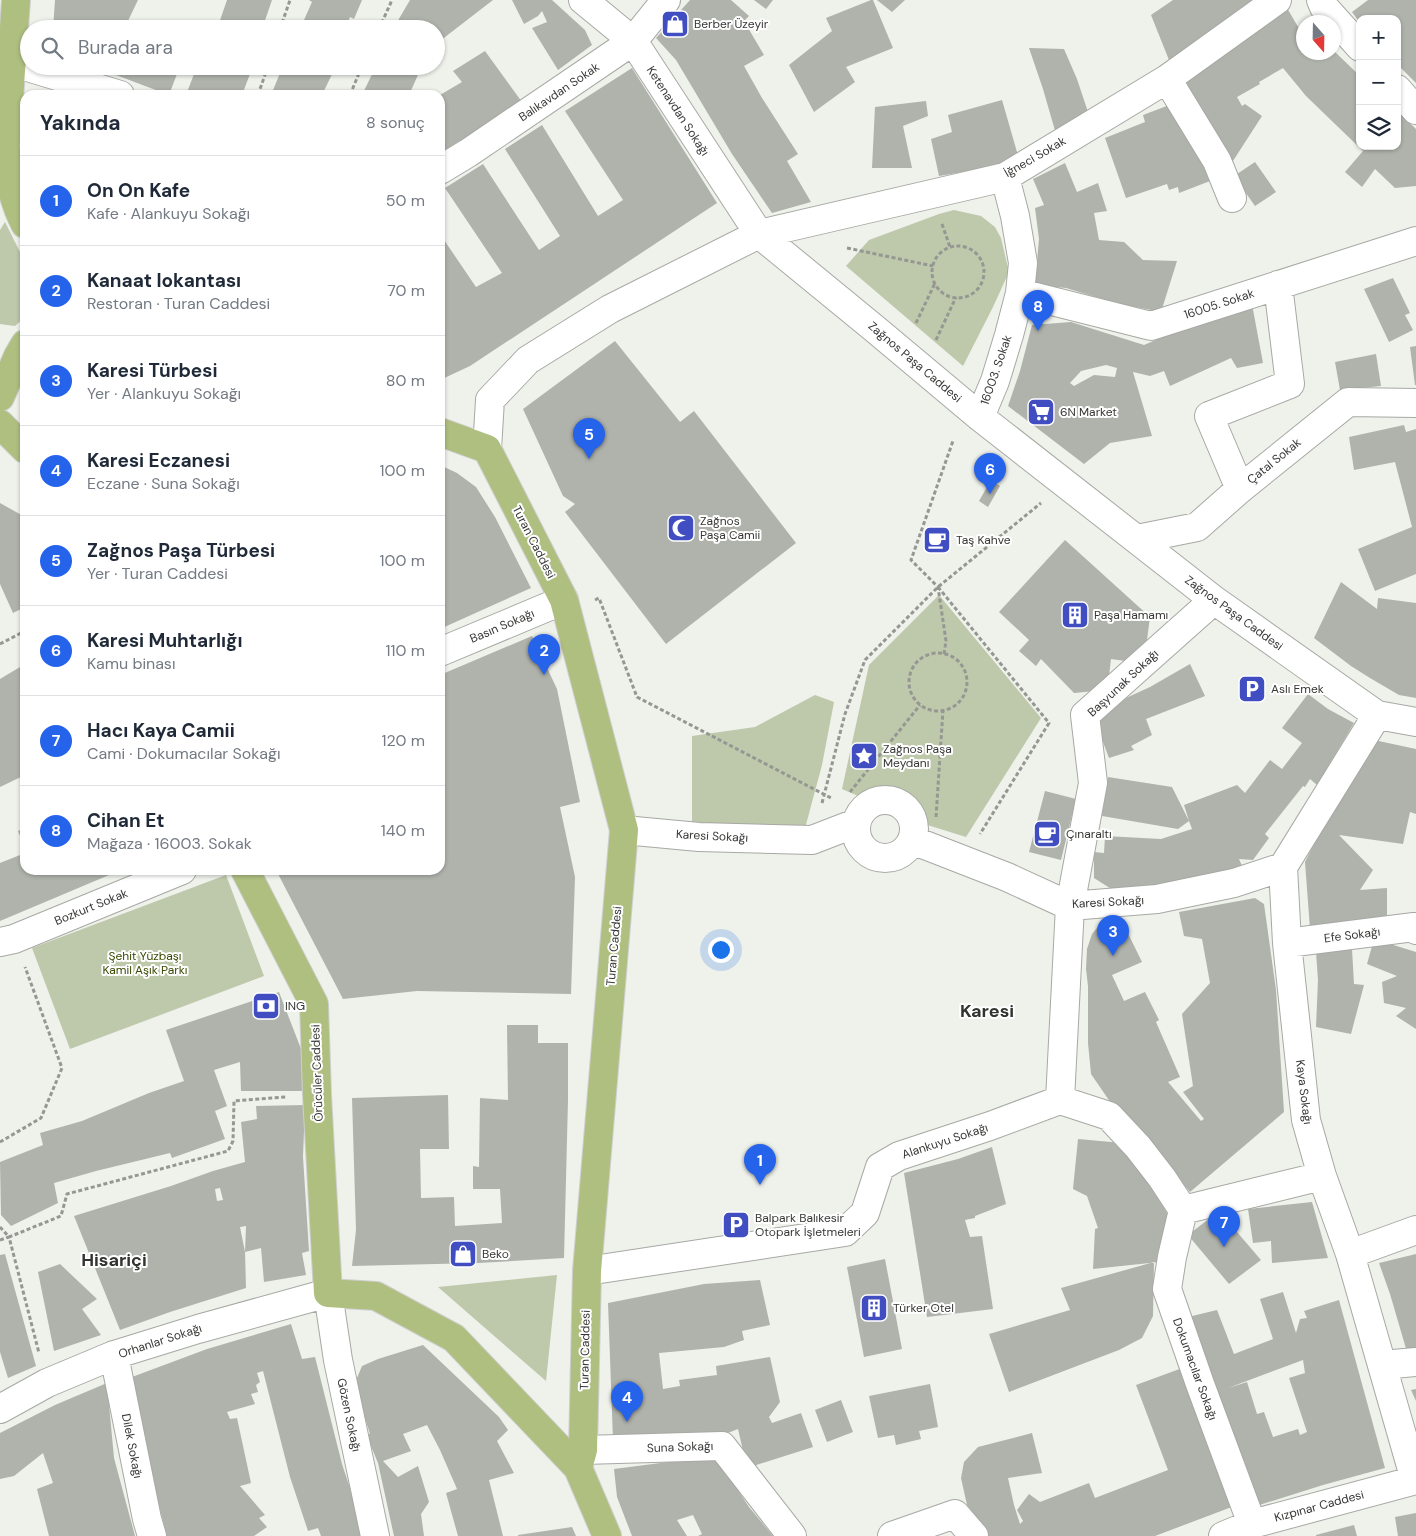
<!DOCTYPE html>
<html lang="tr">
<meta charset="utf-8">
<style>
:root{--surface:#fff;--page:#f2f2f3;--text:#1f2937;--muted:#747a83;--line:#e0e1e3;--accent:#2563eb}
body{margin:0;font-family:"DM Sans",sans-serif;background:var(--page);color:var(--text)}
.controls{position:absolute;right:15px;top:15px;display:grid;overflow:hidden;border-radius:10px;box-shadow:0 1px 4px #0004}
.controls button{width:45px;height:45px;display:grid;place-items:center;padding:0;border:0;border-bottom:1px solid var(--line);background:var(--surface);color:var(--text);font:25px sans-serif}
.compass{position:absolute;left:1296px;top:15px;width:45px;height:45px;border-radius:50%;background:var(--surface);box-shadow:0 1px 4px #0004;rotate:160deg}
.you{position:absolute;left:720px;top:949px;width:18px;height:18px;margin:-12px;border:4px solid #fff;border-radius:50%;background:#1a73e8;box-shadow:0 0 0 8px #1a73e833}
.badge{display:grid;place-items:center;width:32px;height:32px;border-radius:50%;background:var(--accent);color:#fff;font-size:16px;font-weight:700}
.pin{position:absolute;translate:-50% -41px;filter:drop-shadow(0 1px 2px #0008)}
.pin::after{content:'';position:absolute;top:26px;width:18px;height:15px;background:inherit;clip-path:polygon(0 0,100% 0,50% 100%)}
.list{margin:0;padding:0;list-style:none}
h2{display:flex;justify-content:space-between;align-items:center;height:65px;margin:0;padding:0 20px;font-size:21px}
h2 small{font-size:16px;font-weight:400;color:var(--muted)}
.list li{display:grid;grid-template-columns:32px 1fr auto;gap:15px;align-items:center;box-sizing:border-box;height:90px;padding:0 20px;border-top:1px solid var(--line)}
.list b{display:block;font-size:19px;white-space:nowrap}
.list p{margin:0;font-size:16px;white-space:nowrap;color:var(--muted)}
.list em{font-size:16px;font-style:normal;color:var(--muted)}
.icon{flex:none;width:28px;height:28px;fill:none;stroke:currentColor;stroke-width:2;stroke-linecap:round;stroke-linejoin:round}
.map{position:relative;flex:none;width:1416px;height:1536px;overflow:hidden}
.search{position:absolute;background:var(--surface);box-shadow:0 1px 4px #0004;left:20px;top:20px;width:425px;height:55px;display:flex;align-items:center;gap:12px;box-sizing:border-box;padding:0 18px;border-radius:28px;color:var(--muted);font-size:19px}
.panel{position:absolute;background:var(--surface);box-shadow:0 1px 4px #0004;left:20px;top:90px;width:425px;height:785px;border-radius:15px}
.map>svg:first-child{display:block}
.green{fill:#bec8ab}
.building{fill:#b0b2ac;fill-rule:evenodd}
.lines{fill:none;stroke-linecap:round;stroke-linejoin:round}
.minor-casing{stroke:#a7a9a4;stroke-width:30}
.major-casing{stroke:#cfcfcf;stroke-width:30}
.path{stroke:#959792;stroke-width:3;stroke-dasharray:4 2.5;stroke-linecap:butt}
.minor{stroke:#fff;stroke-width:28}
.major{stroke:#afbf80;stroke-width:28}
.labels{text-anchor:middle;stroke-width:4;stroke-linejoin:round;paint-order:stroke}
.poi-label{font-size:12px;fill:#373835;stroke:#fff;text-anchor:start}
.street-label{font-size:12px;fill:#373835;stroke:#fff}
.park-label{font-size:12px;fill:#384800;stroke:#fff}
.district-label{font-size:18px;font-weight:bold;fill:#32342f;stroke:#fff}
</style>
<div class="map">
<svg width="1416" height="1536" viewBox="0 0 1416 1536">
<rect width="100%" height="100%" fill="#eff1eb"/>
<!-- green -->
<path class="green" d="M954 210 981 216 995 227 1001 238 1009 272 993 307 963 366 846 266 869 240 939 214Z
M5 222 25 262V317L15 326 0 324V230Z
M939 595 1041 718 966 837 921 823 910 801 890 790 865 799 842 789 869 665Z
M815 695 834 702 822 765 804 832 692 827V736L755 727Z
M226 875 264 976 70 1049 32 948Z
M557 1275 546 1381 438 1287Z"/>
<!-- building -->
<path class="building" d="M55 0H138L125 27 129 29H53Z
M227 0H272L262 29H217Z
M309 0H362L354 19 350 17 345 29 326 27V29H300L312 2Z
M410 0H493L436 44V29H393Z
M512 0H552L585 30 592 45 558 70 532 28 547 22 542 11 538 16 524 24Z
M690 0H731L749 16 744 21 764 55 744 66 762 98 798 154 787 161 811 202 772 213 732 154 676 60 656 38Z
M754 0H773L766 9Z
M871 0H873L893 48 846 67 855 82 814 112 789 65 832 31 826 18Z
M877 0H905L892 12Z
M1173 0H1254L1217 30 1169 60 1151 15Z
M1368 0H1416V83L1397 64V19H1360V23L1352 12Z
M1287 8 1304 37V52H1334V51L1360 76V146H1397V111L1416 129V186L1395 188 1375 169 1362 187 1345 172 1363 151 1306 96 1283 68 1259 82 1260 84 1237 97 1242 106 1245 104 1262 116 1231 164 1181 82Z
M1029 48 1064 49 1077 79 1089 115 1056 134 1043 89Z
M485 51 522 102 440 153V95L462 82 453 71Z
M87 66H180L169 95 108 72Z
M197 66H253L242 95H186Z
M283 66H332L335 68 322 95H271Z
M376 66H422L409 95H362Z
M632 68 717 203 470 366 440 380V234L476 287 502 273 445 188 483 164 539 250 560 236 505 149 542 125 598 216 623 200 565 111Z
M1002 100 1019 159 964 174 963 172 939 176 931 139 952 132 948 115Z
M926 101 928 116 903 126 912 168H872L875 107Z
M1172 104 1194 133 1210 181 1179 193 1178 187 1169 190 1167 184 1126 198 1105 138 1145 122 1143 115Z
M1255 162 1276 192 1255 206 1234 176Z
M1065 163 1077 192 1098 183 1107 211 1094 213 1099 240 1124 242 1143 260 1177 261 1161 312 1116 303 1066 288 1035 285 1039 239 1035 208 1044 205 1033 179Z
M1393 278 1410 313 1405 315 1413 330 1389 342 1364 289Z
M1251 299 1263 363 1237 368 1231 358 1170 386 1164 371 1150 376 1133 372 1152 436 1110 443 1084 464 1008 406 1020 371 1032 325 1071 322 1144 345ZM1106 365 1117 368 1115 377 1094 375 1074 386 1070 383 1081 371Z
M615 341 680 422 694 411 796 543 666 644 565 512 575 504 563 496 523 409Z
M1416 346V385H1415L1410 347Z
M1376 354 1381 386 1340 390 1335 362Z
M1404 425 1406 432 1416 429V574L1375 591 1358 549 1412 527 1395 462 1354 470 1349 437Z
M440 465 457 473 476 487 495 517 531 588 440 629Z
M991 480 1000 486 988 507 979 501Z
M0 503 25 517V607L13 613 0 584Z
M1065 540 1150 617 1147 640 1125 661 1111 659 1109 676 1095 691 1074 693 1041 659 1036 666 1019 651 1029 640 999 612Z
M1341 582 1377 609 1378 598 1416 603V698L1399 695 1370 678 1351 666 1314 638Z
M532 636 557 689 580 802 560 807 575 877 571 994 417 991 343 999 276 870H440V675Z
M25 664V775L0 787V679Z
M1190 664 1205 696 1146 719 1152 735 1131 746 1134 750 1109 758 1094 718 1115 703 1150 687Z
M1308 694 1328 709 1354 723 1317 785 1310 779 1305 787 1303 786 1265 834 1269 838 1253 860 1239 859 1243 868 1164 885 1113 890 1094 878V852L1104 853 1105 836 1161 839 1192 829 1189 821 1178 829 1102 816 1108 777 1172 787 1189 821 1184 805 1237 785 1245 793 1270 760 1282 769 1302 743 1282 728Z
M1374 740 1416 749V814L1410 812 1403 844 1339 835 1373 870 1360 890 1387 888V922L1310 929 1305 862 1326 820Z
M1045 791 1076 799 1061 860 1029 852Z
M25 828V848L18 831Z
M25 853V870H121L0 921V863Z
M1255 898 1264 904 1276 990 1284 1112 1190 1192 1159 1156 1115 1109 1091 1074 1088 1043V986L1086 969 1087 949 1092 934 1102 922 1118 913 1142 962 1112 975 1124 1001 1145 992 1159 1020 1156 1022 1180 1077 1168 1082 1201 1121 1204 1119 1183 1092 1193 1086 1182 1014 1210 983 1202 939 1184 936 1179 912Z
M1374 939 1416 952V1029L1396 1016 1406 1008 1384 1003 1382 982 1397 976 1367 964Z
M1352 949 1354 984 1364 985 1351 1034 1316 1027 1318 980 1316 952Z
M279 992 303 1054 306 1091H241L240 1062 214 1070 227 1106 215 1111 225 1139 172 1158 170 1153 96 1171 54 1183 58 1203 11 1226 1 1215 0 1162 43 1145 40 1133 82 1121 149 1093 184 1081 166 1030Z
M507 1025H538V1043H568V1100L564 1258 478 1263 352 1266 356 1230 352 1098 448 1095 449 1149H420L421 1198 454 1197 455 1226 502 1223 500 1189H473V1166L479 1167 480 1098 508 1100Z
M305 1105 303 1157 309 1251 302 1253 306 1275 264 1282 261 1248 245 1252 246 1226 240 1227 245 1252 246 1288 170 1312 120 1330 74 1216 171 1186 213 1171 245 1162 241 1122 257 1119 256 1106ZM220 1188 223 1200 217 1201 215 1189Z
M1078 1139 1122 1143 1149 1179 1170 1219 1159 1262 1093 1269 1095 1229 1098 1228 1087 1196 1073 1189Z
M992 1147 1006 1204 975 1216V1218L965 1220 970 1237 982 1236 993 1309 927 1317 904 1173 958 1159Z
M1312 1202 1328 1258 1272 1263 1271 1241 1253 1243 1248 1209Z
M1219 1211 1261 1260 1229 1284 1188 1235Z
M5 1254 36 1366 8 1378 0 1352V1255Z
M1416 1254V1352H1407L1390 1294 1379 1263Z
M885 1259 902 1349 864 1357 847 1267Z
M1154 1262 1153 1316 1142 1338 1119 1350 1009 1392 989 1334 1070 1310 1061 1288Z
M60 1264 97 1299 82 1309 101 1335 54 1351 38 1272Z
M760 1280 770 1325 742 1331 744 1340 724 1347 659 1353 663 1389 680 1386 679 1380 717 1375 716 1366 770 1357 780 1402 769 1417 772 1423 801 1413 813 1447 747 1468 738 1429 720 1436 613 1440 608 1303 704 1284Z
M1283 1292 1296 1333 1300 1319 1307 1318 1304 1311 1339 1300 1385 1468 1323 1485 1253 1507 1188 1317 1217 1310 1234 1354 1273 1339 1260 1299ZM1303 1360 1305 1373 1289 1378 1307 1432 1300 1435 1298 1429 1273 1437 1264 1412 1257 1414 1247 1382 1228 1388Z
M291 1324 302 1359 315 1357 342 1464 359 1515 364 1536H321L318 1528 308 1531 290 1477 263 1371 257 1373 260 1382 256 1385 258 1392 251 1394 255 1404 227 1412 230 1419 237 1418 251 1483 240 1486 265 1515 259 1518 267 1527 254 1536H167L146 1456 132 1377 207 1349Z
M423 1345 499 1417 508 1430 497 1441 514 1473 489 1480 503 1536H458L446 1493 457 1489 440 1450 427 1425 403 1434 411 1451 383 1461 398 1477 418 1466 429 1502 421 1514 424 1536H394L378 1463 366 1434H370L356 1389 357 1378 362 1366 378 1359Z
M1185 1367 1237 1505 1155 1536H988L967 1505 961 1478 964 1462 978 1447 1032 1433 1042 1473 1008 1478 1014 1505 1020 1524 1023 1521 1017 1510 1029 1494 1040 1502 1089 1483 1095 1498 1168 1470 1136 1385Z
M107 1383 114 1458 135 1536H49L37 1489 53 1483 43 1453 14 1476 0 1479V1433L55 1405Z
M930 1384 938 1427 919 1431 921 1439 896 1445 894 1435 878 1438 869 1396Z
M1416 1389V1401L1411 1390Z
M841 1400 853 1432 827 1442 815 1410Z
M715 1456 749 1507 773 1536H698L702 1534 693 1515 677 1520 687 1536H632L617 1497 614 1469Z
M1416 1513V1536H1398L1395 1517Z
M1354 1525 1357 1536H1316V1535Z
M572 1527 576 1536H518V1535Z"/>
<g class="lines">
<!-- minor casing -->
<g class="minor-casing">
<path id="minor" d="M583 0 633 41 759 234 875 329 980 417 1214 600 1377 715 1416 722
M1321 0 1324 7 1360 47
M0 77 11 62 120 95
M1167 79 1217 161 1232 198
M1397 89 1416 110
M440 170 468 153 633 41 666 0
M1020 293 1151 326 1416 241
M980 417 995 381 1009 335 1020 293 1023 263 1015 216 1005 177
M487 449 490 400 528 360 610 309 759 234 1005 177 1167 79 1277 0
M1240 489 1209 416 1290 384 1278 285
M1137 539 1197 527 1240 489 1348 402 1416 403
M440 652 564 600
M1377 715 1283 867 1287 943 1306 1120 1322 1176 1350 1254 1415 1480
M856 829a29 29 0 1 1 58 0a29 29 0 1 1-58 0Z
M624 830 699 837 812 840 856 823
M912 840 1007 877 1070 906 1157 899 1234 883 1283 867
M0 942 14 939 182 870
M1287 943 1414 927 1416 930
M1060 1100 1109 1116 1138 1147 1162 1178 1183 1210 1172 1257 1167 1289 1200 1384 1252 1524
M1183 1210 1322 1176
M1350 1254 1416 1230
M587 1271 845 1232 865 1213 880 1167 899 1156 990 1126 1060 1100 1070 906 1093 783 1085 715 1214 600
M114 1355 147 1519 152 1536
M1382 1365 1416 1362
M0 1409 47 1383 114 1355 198 1329 328 1293 338 1360 375 1536
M583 1450 722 1446 792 1536
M892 1536 955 1514 974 1536
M1223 1536 1252 1524 1416 1480"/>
</g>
<!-- major casing -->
<g class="major-casing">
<path id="major" d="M6 150C9 177 12 199 25 224
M0 170 6 141 16 0
M0 397 18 356 25 344
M0 424 25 449
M440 432 487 449 564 600 624 830 587 1271 583 1450 578 1468
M245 870 314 1004 317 1095 328 1293 376 1296 454 1338 578 1468 607 1536"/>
</g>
<!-- path -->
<path class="path" d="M280 29 290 0
M379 29 392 0
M258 95 268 66
M350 95 362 66
M942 224 950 247
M932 272a26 26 0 1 1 52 0a26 26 0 1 1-52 0Z
M847 248 933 266
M916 323 935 283
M936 340 956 297
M938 587 1049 723 980 834
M595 600 599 598 637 697 833 799
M0 644 25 631
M909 682a29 29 0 1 1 58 0a29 29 0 1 1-58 0Z
M944 654 946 641 938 587 911 560 953 441
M850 792 920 705
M822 803 845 714 865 660 938 587 1041 503
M936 817 943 710
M0 1142 41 1118 62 1068 25 967
M0 1227 9 1237 61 1216 67 1194 228 1151 233 1141 234 1101 286 1097
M0 1240 9 1237 39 1353"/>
<!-- minor -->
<use href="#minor" class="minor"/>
<!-- major -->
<use href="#major" class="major"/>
</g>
<!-- icons -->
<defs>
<g id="shop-square" transform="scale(1.4375)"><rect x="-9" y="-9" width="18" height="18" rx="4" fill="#414ec2" stroke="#fff"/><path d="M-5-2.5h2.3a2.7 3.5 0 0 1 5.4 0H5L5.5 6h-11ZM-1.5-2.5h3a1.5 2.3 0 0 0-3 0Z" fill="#fff"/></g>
<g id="supermarket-square" transform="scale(1.4375)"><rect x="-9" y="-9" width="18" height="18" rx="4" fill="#414ec2" stroke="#fff"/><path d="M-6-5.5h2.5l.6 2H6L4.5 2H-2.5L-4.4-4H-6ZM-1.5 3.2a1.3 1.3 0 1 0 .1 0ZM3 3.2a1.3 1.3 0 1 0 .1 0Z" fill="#fff"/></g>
<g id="mosque-square" transform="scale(1.4375)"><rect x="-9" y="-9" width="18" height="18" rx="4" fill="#414ec2" stroke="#fff"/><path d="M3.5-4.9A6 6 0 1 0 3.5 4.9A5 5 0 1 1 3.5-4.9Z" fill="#fff"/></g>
<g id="cafe-square" transform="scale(1.4375)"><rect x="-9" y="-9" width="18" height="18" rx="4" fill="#414ec2" stroke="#fff"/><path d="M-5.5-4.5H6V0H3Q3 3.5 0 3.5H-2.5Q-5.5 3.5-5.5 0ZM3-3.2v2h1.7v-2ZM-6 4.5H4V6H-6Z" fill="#fff"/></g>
<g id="building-square" transform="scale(1.4375)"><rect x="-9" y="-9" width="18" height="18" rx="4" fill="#414ec2" stroke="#fff"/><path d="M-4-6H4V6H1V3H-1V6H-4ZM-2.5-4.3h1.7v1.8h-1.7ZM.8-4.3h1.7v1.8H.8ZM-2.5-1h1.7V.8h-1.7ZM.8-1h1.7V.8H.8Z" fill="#fff"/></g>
<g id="parking-square" transform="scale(1.4375)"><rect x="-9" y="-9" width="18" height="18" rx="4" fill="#414ec2" stroke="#fff"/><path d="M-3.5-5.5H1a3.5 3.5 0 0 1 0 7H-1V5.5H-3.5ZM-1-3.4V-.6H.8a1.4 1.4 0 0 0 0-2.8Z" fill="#fff"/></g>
<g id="sight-square" transform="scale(1.4375)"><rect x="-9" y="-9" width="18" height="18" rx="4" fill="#414ec2" stroke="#fff"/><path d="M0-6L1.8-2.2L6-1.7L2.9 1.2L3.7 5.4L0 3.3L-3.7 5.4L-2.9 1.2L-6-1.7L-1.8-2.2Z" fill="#fff"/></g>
<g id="bank-square" transform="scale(1.4375)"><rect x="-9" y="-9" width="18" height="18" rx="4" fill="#414ec2" stroke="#fff"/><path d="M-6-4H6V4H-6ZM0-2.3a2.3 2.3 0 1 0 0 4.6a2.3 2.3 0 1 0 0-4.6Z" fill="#fff"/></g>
</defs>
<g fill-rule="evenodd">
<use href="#shop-square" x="675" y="24"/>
<use href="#supermarket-square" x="1041" y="412"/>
<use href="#mosque-square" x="681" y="528"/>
<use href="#cafe-square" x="937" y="540"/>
<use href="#building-square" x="1075" y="615"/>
<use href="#parking-square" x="1252" y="689"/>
<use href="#sight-square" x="864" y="756"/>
<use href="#cafe-square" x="1047" y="834"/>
<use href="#bank-square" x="266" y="1006"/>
<use href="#parking-square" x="736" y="1225"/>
<use href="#shop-square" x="463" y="1254"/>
<use href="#building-square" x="874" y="1308"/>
</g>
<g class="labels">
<!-- poi labels -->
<g class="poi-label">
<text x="694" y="28">Berber Üzeyir</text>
<text x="1060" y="416">6N Market</text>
<text x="700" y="525">Zağnos<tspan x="700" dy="14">Paşa Camii</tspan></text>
<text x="956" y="544">Taş Kahve</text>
<text x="1094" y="619">Paşa Hamamı</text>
<text x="1271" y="693">Aslı Emek</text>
<text x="883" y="753">Zağnos Paşa<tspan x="883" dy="14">Meydanı</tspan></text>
<text x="1066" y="838">Çınaraltı</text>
<text x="285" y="1010">ING</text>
<text x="755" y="1222">Balpark Balıkesir<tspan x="755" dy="14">Otopark İşletmeleri</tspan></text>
<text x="482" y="1258">Beko</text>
<text x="893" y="1312">Türker Otel</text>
</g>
<!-- street labels -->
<g class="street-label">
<text transform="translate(559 92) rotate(-34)" y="4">Balıkavdan Sokak</text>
<text transform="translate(678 111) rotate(57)" y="4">Ketenavdan Sokağı</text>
<text transform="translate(1035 157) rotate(-30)" y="4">İğneci Sokak</text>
<text transform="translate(1219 304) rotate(-18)" y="4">16005. Sokak</text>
<text transform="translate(915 362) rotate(40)" y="4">Zağnos Paşa Caddesi</text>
<text transform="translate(996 370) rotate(-71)" y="4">16003. Sokak</text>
<text transform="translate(1274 461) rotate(-39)" y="4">Çatal Sokak</text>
<text transform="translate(534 542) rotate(63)" y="4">Turan Caddesi</text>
<text transform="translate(1234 613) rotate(36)" y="4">Zağnos Paşa Caddesi</text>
<text transform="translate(502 626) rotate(-23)" y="4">Basın Sokağı</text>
<text transform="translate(1123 683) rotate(-43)" y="4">Başyunak Sokağı</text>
<text transform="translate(712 836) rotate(3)" y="4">Karesi Sokağı</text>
<text transform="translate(1108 902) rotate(-3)" y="4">Karesi Sokağı</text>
<text transform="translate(91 907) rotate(-22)" y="4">Bozkurt Sokak</text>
<text transform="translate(1352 935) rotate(-7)" y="4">Efe Sokağı</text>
<text transform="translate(614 946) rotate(-85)" y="4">Turan Caddesi</text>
<text transform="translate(317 1073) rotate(-92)" y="4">Örücüler Caddesi</text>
<text transform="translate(1304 1092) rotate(83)" y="4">Kaya Sokağı</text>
<text transform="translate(945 1141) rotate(-18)" y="4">Alankuyu Sokağı</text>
<text transform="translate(160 1341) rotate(-18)" y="4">Orhanlar Sokağı</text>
<text transform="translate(585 1350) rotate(-89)" y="4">Turan Caddesi</text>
<text transform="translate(1195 1369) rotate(70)" y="4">Dokumacılar Sokağı</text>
<text transform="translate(349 1415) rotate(78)" y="4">Gözen Sokağı</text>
<text transform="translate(132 1446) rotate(79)" y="4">Dilek Sokağı</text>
<text transform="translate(680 1447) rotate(-2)" y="4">Suna Sokağı</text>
<text transform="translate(1319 1506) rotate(-15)" y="4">Kızpınar Caddesi</text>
</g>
<!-- park labels -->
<g class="park-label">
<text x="145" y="960">Şehit Yüzbaşı<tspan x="145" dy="14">Kamil Aşık Parkı</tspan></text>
</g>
<!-- district labels -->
<g class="district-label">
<text x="987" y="1017">Karesi</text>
<text x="114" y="1266">Hisariçi</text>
</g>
</g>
</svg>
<div class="controls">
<button>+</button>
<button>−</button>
<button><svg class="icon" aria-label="layers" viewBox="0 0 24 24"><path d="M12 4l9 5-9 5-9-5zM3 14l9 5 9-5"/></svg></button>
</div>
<svg class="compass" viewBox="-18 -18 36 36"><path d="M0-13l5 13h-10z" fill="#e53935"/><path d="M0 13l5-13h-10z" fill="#747a83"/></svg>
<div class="you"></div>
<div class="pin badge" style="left:760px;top:1185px">1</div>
<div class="pin badge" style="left:544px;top:675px">2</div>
<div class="pin badge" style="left:1113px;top:956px">3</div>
<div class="pin badge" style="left:627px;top:1422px">4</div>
<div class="pin badge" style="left:589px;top:459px">5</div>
<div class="pin badge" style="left:990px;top:494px">6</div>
<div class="pin badge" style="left:1224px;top:1247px">7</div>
<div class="pin badge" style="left:1038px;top:331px">8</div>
<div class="search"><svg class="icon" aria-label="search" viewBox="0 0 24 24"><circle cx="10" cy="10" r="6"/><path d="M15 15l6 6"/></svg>Burada ara</div>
<section class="panel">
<h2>Yakında<small>8 sonuç</small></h2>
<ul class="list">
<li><span class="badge">1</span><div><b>On On Kafe</b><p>Kafe · Alankuyu Sokağı</p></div><em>50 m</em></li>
<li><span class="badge">2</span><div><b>Kanaat lokantası</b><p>Restoran · Turan Caddesi</p></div><em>70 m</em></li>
<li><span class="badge">3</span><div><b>Karesi Türbesi</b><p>Yer · Alankuyu Sokağı</p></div><em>80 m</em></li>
<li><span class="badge">4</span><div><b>Karesi Eczanesi</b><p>Eczane · Suna Sokağı</p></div><em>100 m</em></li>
<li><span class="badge">5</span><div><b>Zağnos Paşa Türbesi</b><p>Yer · Turan Caddesi</p></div><em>100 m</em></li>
<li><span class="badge">6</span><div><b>Karesi Muhtarlığı</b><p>Kamu binası</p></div><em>110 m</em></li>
<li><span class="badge">7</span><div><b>Hacı Kaya Camii</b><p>Cami · Dokumacılar Sokağı</p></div><em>120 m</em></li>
<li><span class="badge">8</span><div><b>Cihan Et</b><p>Mağaza · 16003. Sokak</p></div><em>140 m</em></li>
</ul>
</section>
</div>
